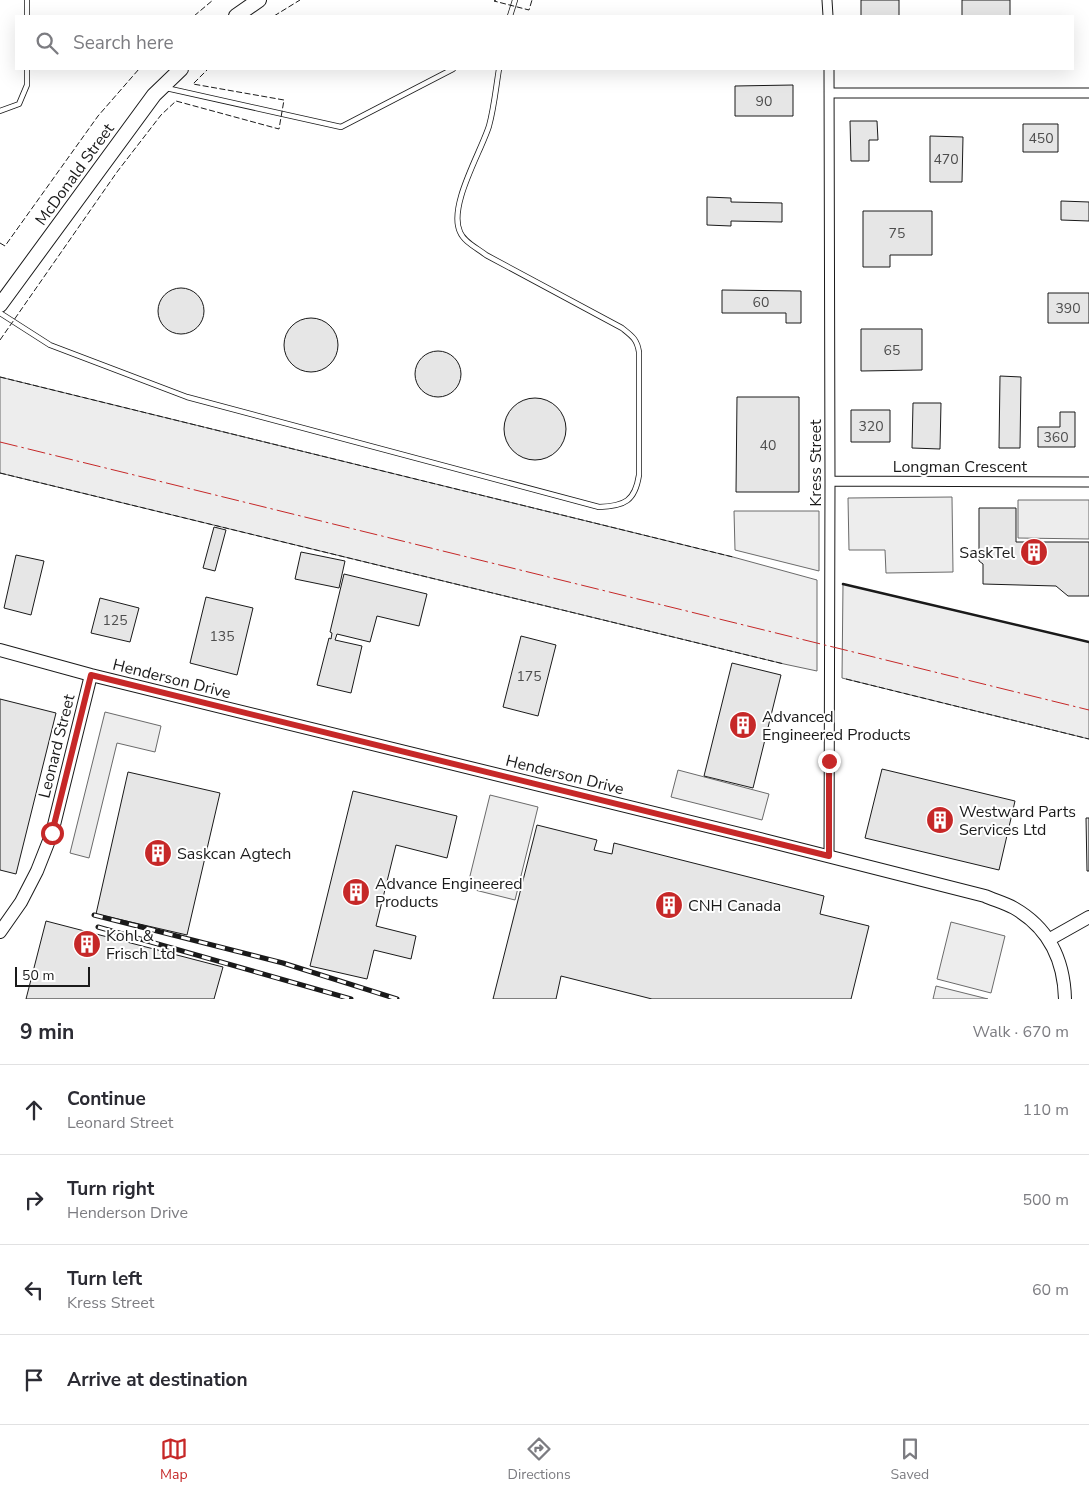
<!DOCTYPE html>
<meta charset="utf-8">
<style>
:root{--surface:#fff;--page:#f7f7f7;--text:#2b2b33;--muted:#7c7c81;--line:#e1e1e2;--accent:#c62828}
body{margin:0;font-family:"Nunito Sans",sans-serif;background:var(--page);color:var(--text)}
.scale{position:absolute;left:15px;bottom:12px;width:75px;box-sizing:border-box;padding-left:5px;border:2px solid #1a1a1a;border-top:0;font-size:14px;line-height:18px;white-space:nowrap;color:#1a1a1a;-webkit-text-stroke:4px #fff;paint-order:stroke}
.stop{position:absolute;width:15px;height:15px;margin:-11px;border:4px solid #c62828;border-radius:50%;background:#fff}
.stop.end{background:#c62828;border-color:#fff;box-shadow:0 1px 5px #0008}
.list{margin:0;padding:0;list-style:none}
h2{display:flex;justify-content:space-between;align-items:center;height:65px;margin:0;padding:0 20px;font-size:21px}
h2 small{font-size:16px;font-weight:400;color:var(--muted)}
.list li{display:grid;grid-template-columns:32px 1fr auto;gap:15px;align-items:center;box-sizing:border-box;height:90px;padding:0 20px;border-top:1px solid var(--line)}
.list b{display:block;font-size:19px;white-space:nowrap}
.list p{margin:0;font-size:16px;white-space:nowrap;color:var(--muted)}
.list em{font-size:16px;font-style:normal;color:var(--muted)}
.icon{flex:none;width:28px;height:28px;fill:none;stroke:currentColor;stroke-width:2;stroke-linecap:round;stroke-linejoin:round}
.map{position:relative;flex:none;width:1089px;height:999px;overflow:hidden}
.search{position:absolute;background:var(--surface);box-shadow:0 5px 20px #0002;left:15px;right:15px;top:15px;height:55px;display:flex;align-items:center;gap:12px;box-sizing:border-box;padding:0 18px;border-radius:0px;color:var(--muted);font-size:19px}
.sheet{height:425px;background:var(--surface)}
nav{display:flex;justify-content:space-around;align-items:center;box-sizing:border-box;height:70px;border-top:1px solid var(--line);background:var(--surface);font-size:14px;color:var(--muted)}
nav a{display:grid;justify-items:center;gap:2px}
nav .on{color:var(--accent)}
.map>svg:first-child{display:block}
.built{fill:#ededed;stroke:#6a6a6a}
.building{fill:#e6e6e6;stroke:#1a1a1a}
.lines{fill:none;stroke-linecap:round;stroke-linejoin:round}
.lane-casing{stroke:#1a1a1a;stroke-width:6}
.street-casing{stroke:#1a1a1a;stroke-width:11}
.secondary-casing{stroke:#1a1a1a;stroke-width:14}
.primary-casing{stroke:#1a1a1a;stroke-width:16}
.lane{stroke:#fff;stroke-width:4.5}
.street{stroke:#fff;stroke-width:9}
.secondary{stroke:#fff;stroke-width:12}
.primary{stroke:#fff;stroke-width:14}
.rail-casing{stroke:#1a1a1a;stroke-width:5}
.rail{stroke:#fff;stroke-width:3;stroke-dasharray:9;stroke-linecap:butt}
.fence{stroke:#1a1a1a;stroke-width:1;stroke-dasharray:6 2.5;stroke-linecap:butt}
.wall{stroke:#1a1a1a;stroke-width:2.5}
.power{stroke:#c62828;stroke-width:1;stroke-dasharray:18 4 2.5 4;stroke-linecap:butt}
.route{stroke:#c62828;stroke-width:6}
.labels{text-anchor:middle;stroke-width:4;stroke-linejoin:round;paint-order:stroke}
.number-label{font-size:14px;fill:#4d4d4d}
.street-label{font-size:16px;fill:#1a1a1a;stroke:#fff}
.poi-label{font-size:16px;fill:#1a1a1a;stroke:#fff;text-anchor:start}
</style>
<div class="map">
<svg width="1089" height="999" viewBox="0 0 1089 999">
<rect width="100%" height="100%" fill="#fff"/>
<!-- built -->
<path class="built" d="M0 377 733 557 817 580V671L784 664 0 473Z
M952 497 953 572 886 573 885 550H849L848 498Z
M1018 500H1089V539L1018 538Z
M734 511H819V571L735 550Z
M843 584 1089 642V739L842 678Z
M105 712 161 726 155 752 117 743 89 858 70 853Z
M678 770 769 794 762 820 671 797Z
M490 795 538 807 515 900 467 888Z
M951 922 1005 936 991 993 937 979Z
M936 986 988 999H933Z"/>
<!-- building -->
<path class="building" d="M861 0H899V16H861Z
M962 0H1010V16H962Z
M793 85V116H735V86Z
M850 121H877L878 140H869V161H851Z
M1023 124H1058V152H1023Z
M930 136 963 137 962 182H930Z
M707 197 731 198V202L782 203V222L731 221V226L707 225Z
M1061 201 1089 202V221L1061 220Z
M863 211H932V255H890V267H863Z
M158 311a23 23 0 1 1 46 0a23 23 0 1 1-46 0Z
M722 290 801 291V323H786V313H722Z
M1048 293H1089V323H1048Z
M284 345a27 27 0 1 1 54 0a27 27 0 1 1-54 0Z
M861 329H922V370L861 371Z
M415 374a23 23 0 1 1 46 0a23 23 0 1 1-46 0Z
M1000 376 1021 377 1020 448H999Z
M737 397H799V492H736Z
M504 429a31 31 0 1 1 62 0a31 31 0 1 1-62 0Z
M913 403H941L940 449 912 448Z
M851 410H890V442H851Z
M1060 412H1075V447H1038V427H1060Z
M979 508H1016V542H1089V596H1068L1056 586 983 584V564L979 561Z
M214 527 226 530 215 571 203 568Z
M301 552 345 561 339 588 295 579Z
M16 555 44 561 31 615 4 608Z
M344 574 427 594 419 626 377 616 370 642 337 634 335 640 362 646 351 693 317 685 329 638 331 639 332 633 330 632Z
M206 597 253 608 237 675 190 663Z
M100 598 139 608 130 642 91 633Z
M521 636 556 645 538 716 503 707Z
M732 663 781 675 753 788 704 776Z
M0 699 56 713 16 874 0 870Z
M882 769 1015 801 999 870 865 838Z
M128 772 220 793 187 935 96 914Z
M353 791 457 816 447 858 396 845 376 926 416 936 411 959 374 950 367 979 310 966Z
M1086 818H1089V871H1087Z
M537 825 597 840 594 850 612 854 614 843 824 896 820 914 869 926 851 999H652L561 976 556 999H493Z
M46 921 223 967 214 999H26Z"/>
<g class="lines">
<!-- lane casing -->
<g class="lane-casing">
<path id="lane" d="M27 0V16
M510 16 515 0
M166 88 341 127 453 69
M0 111 19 104 27 85V69
M0 313 50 345 187 397 599 507C625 506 635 501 639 475V352C637 339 632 336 622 328L486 255C477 248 464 242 460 232 448 206 481 152 489 126 494 108 496 87 499 69"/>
</g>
<!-- street casing -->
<g class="street-casing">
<path id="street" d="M827 0 828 16
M829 69 830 481 829 857
M829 93H1089
M830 481 1089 482"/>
</g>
<!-- secondary casing -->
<g class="secondary-casing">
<path id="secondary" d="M0 650 91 675 764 840 985 896C994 900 1005 903 1014 908 1049 928 1064 959 1065 999
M0 932 21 902 37 871 52 833 91 675
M1050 939 1089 917"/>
</g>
<!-- primary casing -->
<g class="primary-casing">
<path id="primary" d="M236 16 259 0
M0 305 154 95 181 69"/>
</g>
<!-- lane -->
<use href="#lane" class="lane"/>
<!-- street -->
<use href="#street" class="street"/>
<!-- secondary -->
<use href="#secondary" class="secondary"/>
<!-- primary -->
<use href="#primary" class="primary"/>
<!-- rail casing -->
<g class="rail-casing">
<path id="rail" d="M94 915 283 963 397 999
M98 927 351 999"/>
</g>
<!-- rail -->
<use href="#rail" class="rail"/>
<!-- fence -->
<path class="fence" d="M496 0 494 1 529 10 532 0
M194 16 213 0
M274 16 300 0
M0 243 5 246 98 116 139 69
M0 340 117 172 161 115 176 101 279 129 284 100 193 84 208 69
M0 377 733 557
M0 473 784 664
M846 679 1089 739"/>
<!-- wall -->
<path class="wall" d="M843 584 1089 642"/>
<!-- power -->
<path class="power" d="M0 442 1089 710"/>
</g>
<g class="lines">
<!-- route -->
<path class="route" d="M52 833 91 675 829 856V761"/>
</g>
<!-- icons -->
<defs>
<g id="building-disc" transform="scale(1.4375)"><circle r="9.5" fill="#c62828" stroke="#fff"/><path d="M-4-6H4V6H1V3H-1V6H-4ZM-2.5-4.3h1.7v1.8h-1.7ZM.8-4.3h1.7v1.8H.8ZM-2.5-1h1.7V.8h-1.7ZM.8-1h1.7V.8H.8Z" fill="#fff"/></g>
</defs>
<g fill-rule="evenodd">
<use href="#building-disc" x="1034" y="552"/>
<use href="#building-disc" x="743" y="725"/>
<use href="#building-disc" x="940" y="820"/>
<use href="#building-disc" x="158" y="853"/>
<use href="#building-disc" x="356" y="892"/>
<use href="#building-disc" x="669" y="905"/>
<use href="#building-disc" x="87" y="944"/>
</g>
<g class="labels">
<!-- number labels -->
<g class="number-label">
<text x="764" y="106">90</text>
<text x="1041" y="143">450</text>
<text x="946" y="164">470</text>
<text x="897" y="238">75</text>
<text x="761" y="307">60</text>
<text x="1068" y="313">390</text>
<text x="892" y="355">65</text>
<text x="871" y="431">320</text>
<text x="1056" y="442">360</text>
<text x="768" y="450">40</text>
<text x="115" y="625">125</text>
<text x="222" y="641">135</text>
<text x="529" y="681">175</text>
</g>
<!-- street labels -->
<g class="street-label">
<text transform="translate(74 174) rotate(-54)" y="6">McDonald Street</text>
<text transform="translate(815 463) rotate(-90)" y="6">Kress Street</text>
<text x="960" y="472">Longman Crescent</text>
<text transform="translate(172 678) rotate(14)" y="6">Henderson Drive</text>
<text transform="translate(56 746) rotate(-76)" y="6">Leonard Street</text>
<text transform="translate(565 774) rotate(14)" y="6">Henderson Drive</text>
</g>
<!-- poi labels -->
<g class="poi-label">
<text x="1015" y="558" text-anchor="end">SaskTel</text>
<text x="762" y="722">Advanced<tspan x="762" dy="18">Engineered Products</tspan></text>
<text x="959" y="817">Westward Parts<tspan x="959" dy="18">Services Ltd</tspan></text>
<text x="177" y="859">Saskcan Agtech</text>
<text x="375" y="889">Advance Engineered<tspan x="375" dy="18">Products</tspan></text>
<text x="688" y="911">CNH Canada</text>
<text x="106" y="941">Kohl &amp;<tspan x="106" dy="18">Frisch Ltd</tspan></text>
</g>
</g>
</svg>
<div class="scale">50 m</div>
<div class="stop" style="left:52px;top:833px"></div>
<div class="stop end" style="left:829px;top:761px"></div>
<div class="search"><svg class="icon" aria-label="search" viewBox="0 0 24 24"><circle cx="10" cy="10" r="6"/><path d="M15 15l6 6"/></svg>Search here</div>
</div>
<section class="sheet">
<h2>9 min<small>Walk · 670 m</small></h2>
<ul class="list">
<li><svg class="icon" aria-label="ahead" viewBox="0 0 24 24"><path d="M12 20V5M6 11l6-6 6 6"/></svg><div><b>Continue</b><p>Leonard Street</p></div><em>110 m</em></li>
<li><svg class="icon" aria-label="right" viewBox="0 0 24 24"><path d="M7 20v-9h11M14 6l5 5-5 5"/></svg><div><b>Turn right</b><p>Henderson Drive</p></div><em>500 m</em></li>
<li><svg class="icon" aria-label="left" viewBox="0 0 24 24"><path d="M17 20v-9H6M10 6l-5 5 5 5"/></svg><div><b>Turn left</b><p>Kress Street</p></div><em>60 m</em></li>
<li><svg class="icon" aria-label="arrive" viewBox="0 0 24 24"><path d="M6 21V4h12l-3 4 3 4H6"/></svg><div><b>Arrive at destination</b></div></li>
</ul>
</section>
<nav>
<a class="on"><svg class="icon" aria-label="map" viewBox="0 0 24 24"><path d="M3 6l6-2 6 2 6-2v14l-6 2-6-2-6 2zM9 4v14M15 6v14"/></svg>Map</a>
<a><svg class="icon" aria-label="directions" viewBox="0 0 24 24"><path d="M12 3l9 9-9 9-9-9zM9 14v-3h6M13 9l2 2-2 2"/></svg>Directions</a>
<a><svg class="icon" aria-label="saved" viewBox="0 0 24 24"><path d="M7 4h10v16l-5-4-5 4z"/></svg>Saved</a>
</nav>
